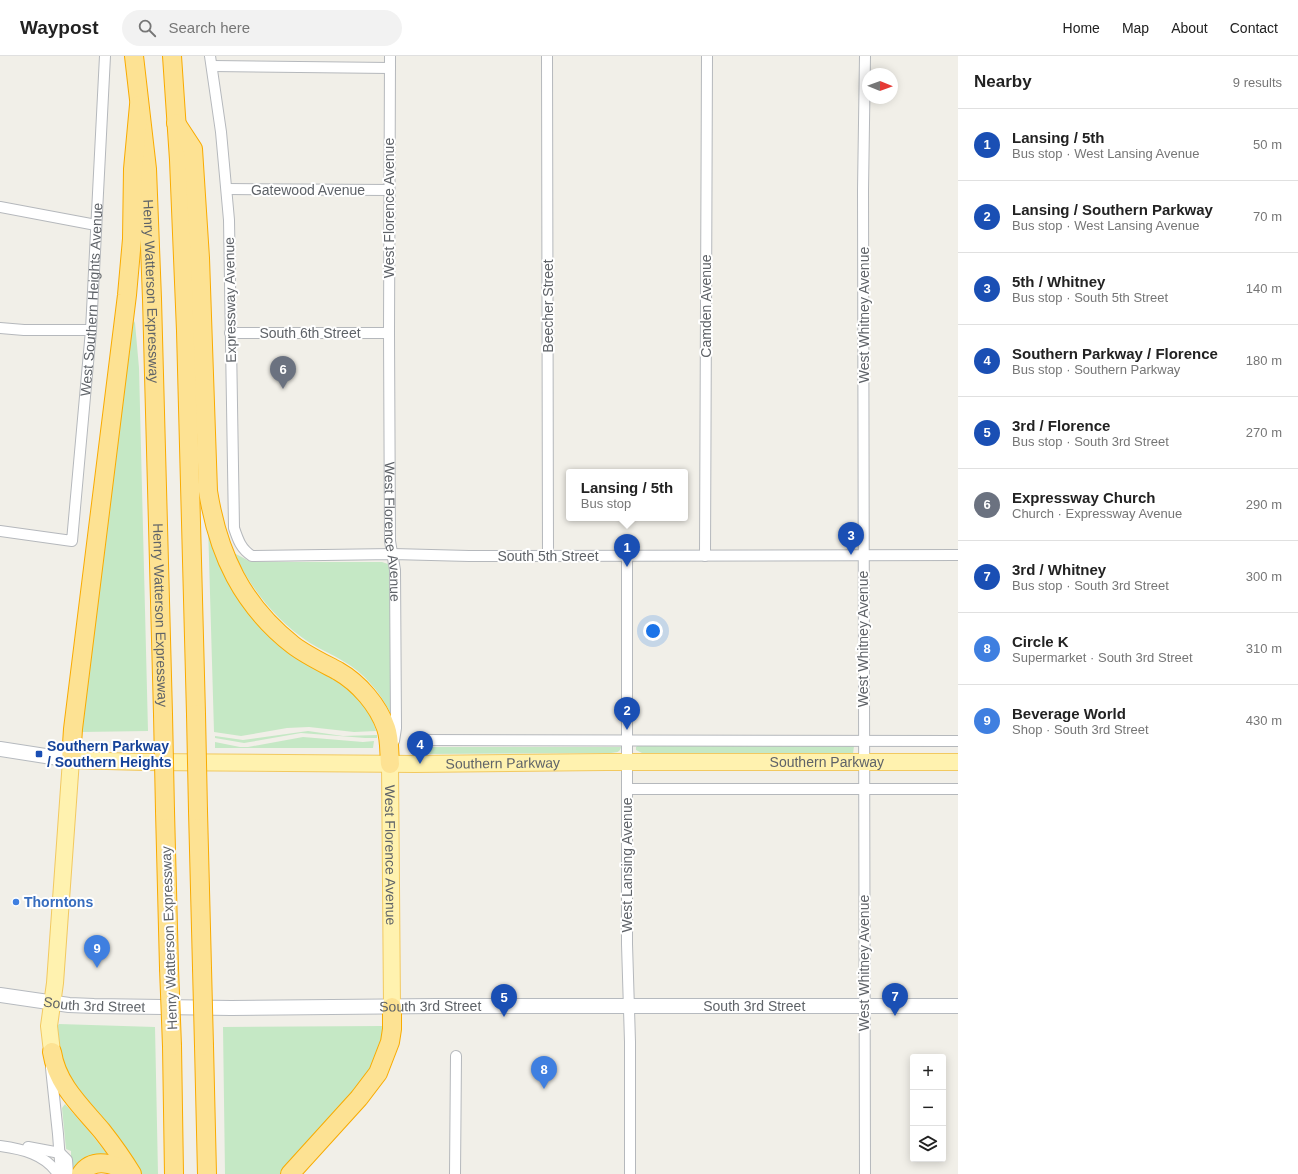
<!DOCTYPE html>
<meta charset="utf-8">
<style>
:root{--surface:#fff;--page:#f2f2f2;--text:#222;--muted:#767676;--line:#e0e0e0;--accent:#2563eb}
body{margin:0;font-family:Arial,sans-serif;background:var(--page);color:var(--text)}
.controls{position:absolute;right:12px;bottom:12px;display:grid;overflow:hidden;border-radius:4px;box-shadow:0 2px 10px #0003}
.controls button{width:36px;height:36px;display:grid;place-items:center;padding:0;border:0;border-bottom:1px solid var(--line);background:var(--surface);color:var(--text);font:20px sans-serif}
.compass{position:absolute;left:862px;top:12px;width:36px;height:36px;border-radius:50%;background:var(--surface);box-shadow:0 2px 10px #0003;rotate:91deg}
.you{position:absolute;left:653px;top:575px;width:14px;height:14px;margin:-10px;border:3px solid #fff;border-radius:50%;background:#1a73e8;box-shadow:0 0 0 6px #1a73e833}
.badge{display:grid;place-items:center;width:26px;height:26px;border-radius:50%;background:var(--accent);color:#fff;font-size:13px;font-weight:700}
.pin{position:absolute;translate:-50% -33px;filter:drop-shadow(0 1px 2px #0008)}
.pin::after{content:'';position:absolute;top:21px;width:14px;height:12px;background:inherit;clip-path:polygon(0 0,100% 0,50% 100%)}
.popup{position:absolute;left:566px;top:413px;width:122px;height:52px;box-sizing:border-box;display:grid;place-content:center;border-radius:4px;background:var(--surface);filter:drop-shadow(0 1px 3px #0005);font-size:13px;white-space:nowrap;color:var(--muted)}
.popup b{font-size:15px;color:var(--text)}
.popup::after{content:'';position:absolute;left:50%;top:100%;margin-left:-8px;border:8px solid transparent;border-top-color:var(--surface)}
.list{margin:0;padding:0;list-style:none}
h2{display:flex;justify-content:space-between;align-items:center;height:52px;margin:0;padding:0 16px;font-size:17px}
h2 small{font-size:13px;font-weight:400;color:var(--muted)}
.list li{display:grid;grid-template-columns:26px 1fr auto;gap:12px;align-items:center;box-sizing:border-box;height:72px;padding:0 16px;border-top:1px solid var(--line)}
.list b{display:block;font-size:15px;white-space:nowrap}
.list p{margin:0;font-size:13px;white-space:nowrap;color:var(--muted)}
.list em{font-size:13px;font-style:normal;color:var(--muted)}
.icon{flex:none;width:22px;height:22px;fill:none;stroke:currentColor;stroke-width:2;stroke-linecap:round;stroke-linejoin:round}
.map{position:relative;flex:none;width:958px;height:1118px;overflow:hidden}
header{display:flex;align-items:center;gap:24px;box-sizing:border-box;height:56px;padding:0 20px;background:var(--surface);border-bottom:1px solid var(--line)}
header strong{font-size:19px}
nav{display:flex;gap:22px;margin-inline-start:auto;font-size:14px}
.search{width:280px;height:36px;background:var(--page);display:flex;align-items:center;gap:10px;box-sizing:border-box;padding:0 14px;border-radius:22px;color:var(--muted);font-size:15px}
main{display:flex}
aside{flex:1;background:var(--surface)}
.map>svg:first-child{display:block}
.green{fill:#c5e8c5}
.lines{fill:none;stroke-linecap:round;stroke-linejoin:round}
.street-casing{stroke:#b5b8bc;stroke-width:12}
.secondary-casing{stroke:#b6babf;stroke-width:16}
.primary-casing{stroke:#f2c960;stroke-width:18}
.highway-casing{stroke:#f9ab00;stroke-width:20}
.street{stroke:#fff;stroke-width:10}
.secondary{stroke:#fff;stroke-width:14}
.primary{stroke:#fff2af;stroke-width:16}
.highway{stroke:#fde293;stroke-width:18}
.highway-bridge-casing{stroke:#f9ab00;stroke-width:20;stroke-linecap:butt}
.highway-bridge{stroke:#fde293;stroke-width:18}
.transit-dot{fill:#1a4fb4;stroke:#fff;stroke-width:1.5}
.shop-dot{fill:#3f7fe0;stroke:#fff;stroke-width:1.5}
.labels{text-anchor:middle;stroke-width:4;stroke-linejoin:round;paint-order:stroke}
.street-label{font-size:14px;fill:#5f6368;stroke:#fff}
.transit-label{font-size:14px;font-weight:bold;fill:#164399;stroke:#fff;text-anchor:start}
.shop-label{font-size:14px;font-weight:bold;fill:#366cbe;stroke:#fff;text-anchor:start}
</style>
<header>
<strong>Waypost</strong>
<div class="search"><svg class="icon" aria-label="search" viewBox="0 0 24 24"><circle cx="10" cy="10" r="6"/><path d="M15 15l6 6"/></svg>Search here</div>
<nav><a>Home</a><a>Map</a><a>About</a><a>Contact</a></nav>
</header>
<main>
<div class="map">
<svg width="958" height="1118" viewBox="0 0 958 1118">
<rect width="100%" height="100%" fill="#f1efe8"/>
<!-- green -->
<path class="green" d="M134 265 135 267 139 312 148 675 80 676 131 273Z
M208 468 227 518 341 625 362 647 373 665 376 675 354 676 309 671 287 672 241 680 214 676Z
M234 497 251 506H382L388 508 389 512 390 532H392V655L390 656C379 635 364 617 343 605 332 598 321 594 310 587 276 565 251 533 234 497Z
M308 675 343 680 377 679V682H365L301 677 244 687 215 682V680L243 684Z
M303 681 363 686 374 685 373 692H215V686L240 691H248Z
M408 684 417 685V691H621C620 697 616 696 611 697L425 698 413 695 408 693Z
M637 690H854L853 698 642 697 636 694V691Z
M59 968 155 971 158 1118H140L70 1022 60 997 57 971Z
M382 970 384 973 381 992 365 1023 281 1118H225L223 971Z
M65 1048 88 1074 108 1099 74 1116H71V1095L66 1093 62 1052Z"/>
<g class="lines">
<!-- street casing -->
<g class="street-casing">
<g id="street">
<path d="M210 0 221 76 229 164 234 472C238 484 241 493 252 500L393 498 469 500 958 499"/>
<path id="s1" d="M390 0 389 277 390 485 395 514 396 672 394 685"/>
<path d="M547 0 548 499"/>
<path d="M212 10 390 12"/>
<path d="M227 133 389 134"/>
<path d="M0 151 96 169"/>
<path d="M0 272 24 274H91"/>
<path d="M230 277H389"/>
<path id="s2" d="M0 475 72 485 91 274 105 0"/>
<path d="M627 500V888L630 986V1118"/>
<path d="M705 500 707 0"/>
<path d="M419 684 958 685"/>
<path d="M627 733H958"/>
<path d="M51 1012 58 1078 61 1118"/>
<path d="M0 1090C22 1093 45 1098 58 1118"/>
<path d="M28 1091 60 1097 67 1104 68 1118"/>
<path d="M455 1118 456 1000"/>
<path d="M865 1118 863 134 865 0"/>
</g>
</g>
<!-- secondary casing -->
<g class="secondary-casing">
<g id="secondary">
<path d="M0 693 71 704"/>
<path id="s3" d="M0 939 69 949 94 950 231 952 436 950H958"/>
</g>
</g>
<!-- primary casing -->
<g class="primary-casing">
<g id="primary">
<path id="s4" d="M390 708C390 789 391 870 392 951"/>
<path id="s5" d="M52 996 49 970 55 927 71 704 143 706 415 708 606 706H958"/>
</g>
</g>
<!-- highway casing -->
<g class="highway-casing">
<g id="highway">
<path id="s6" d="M134 0 147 113 152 243 163 658"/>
<path d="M172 0 179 104 186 275 196 658"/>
<path d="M176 67 193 93 200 202 208 435C218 498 242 549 293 589 306 599 323 607 338 615 359 627 378 649 386 672 390 683 389 697 390 708"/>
<path d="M71 704 73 673 127 239 132 183 133 113 139 49"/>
<path d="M165 755 169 912"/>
<path d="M198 755 202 912"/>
<path d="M172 990 174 1118"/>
<path d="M204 990 207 1118"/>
<path d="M52 996C57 1029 82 1051 102 1075 113 1089 123 1103 132 1118"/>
<path d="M81 1118C93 1100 116 1108 130 1118"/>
<path d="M290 1118 359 1042 378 1017 390 986 392 973V951"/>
</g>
</g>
<!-- street -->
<use href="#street" class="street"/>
<!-- secondary -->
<use href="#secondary" class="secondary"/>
<!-- primary -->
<use href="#primary" class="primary"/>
<!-- highway -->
<use href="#highway" class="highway"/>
<!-- highway-bridge casing -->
<g class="highway-bridge-casing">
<path id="highway-bridge" d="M163 658 165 755
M196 658 198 755
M169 912 172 990
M202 912 204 990"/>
</g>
<!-- highway-bridge -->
<use href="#highway-bridge" class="highway-bridge"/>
</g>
<!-- markers -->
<rect class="transit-dot" x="35" y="694" width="8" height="8" rx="2"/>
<circle class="shop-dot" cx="16" cy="846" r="4"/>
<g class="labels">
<!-- street labels -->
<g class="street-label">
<text x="308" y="139">Gatewood Avenue</text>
<text transform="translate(389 152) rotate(-90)" y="5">West Florence Avenue</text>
<text dy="5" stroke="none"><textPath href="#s6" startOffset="236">Henry Watterson Expressway</textPath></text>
<text dy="5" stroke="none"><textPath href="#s2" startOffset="315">West Southern Heights Avenue</textPath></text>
<text transform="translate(230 244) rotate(-91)" y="5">Expressway Avenue</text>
<text transform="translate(548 250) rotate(-90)" y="5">Beecher Street</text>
<text transform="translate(706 250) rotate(-90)" y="5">Camden Avenue</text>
<text transform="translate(864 259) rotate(-90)" y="5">West Whitney Avenue</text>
<text x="310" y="282">South 6th Street</text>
<text dy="5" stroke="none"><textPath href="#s1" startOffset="476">West Florence Avenue</textPath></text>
<text x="548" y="505">South 5th Street</text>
<text dy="5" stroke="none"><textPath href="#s6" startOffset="560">Henry Watterson Expressway</textPath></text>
<text transform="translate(863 583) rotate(-90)" y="5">West Whitney Avenue</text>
<text dy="5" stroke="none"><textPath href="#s5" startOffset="1049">Southern Parkway</textPath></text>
<text dy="5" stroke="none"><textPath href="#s5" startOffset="725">Southern Parkway</textPath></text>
<text dy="5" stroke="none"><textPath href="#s4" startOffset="91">West Florence Avenue</textPath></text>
<text transform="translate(627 809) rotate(-90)" y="5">West Lansing Avenue</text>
<text transform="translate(169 882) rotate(-92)" y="5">Henry Watterson Expressway</text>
<text transform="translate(864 907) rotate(-90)" y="5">West Whitney Avenue</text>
<text dy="5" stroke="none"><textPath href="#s3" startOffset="95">South 3rd Street</textPath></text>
<text dy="5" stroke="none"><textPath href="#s3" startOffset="755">South 3rd Street</textPath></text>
<text dy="5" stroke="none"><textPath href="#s3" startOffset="431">South 3rd Street</textPath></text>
</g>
<!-- transit labels -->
<g class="transit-label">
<text x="47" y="695">Southern Parkway<tspan x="47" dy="16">/ Southern Heights</tspan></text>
</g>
<!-- shop labels -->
<g class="shop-label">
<text x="24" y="851">Thorntons</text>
</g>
</g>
</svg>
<div class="controls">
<button>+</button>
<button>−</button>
<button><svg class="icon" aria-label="layers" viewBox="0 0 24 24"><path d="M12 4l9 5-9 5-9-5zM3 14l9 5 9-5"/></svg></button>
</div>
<svg class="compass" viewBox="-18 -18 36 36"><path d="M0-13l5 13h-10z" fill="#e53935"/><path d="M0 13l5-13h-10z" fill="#767676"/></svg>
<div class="you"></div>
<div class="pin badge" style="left:627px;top:511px;background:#1a4fb4">1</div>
<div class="popup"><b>Lansing / 5th</b>Bus stop</div>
<div class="pin badge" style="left:627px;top:674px;background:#1a4fb4">2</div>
<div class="pin badge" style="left:851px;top:499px;background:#1a4fb4">3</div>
<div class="pin badge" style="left:420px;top:708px;background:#1a4fb4">4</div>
<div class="pin badge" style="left:504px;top:961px;background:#1a4fb4">5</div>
<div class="pin badge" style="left:283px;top:333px;background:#6b7280">6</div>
<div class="pin badge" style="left:895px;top:960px;background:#1a4fb4">7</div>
<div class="pin badge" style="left:544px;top:1033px;background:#3f7fe0">8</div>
<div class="pin badge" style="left:97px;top:912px;background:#3f7fe0">9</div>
</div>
<aside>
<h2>Nearby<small>9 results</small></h2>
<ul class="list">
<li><span class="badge" style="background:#1a4fb4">1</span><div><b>Lansing / 5th</b><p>Bus stop · West Lansing Avenue</p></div><em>50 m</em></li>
<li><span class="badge" style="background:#1a4fb4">2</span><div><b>Lansing / Southern Parkway</b><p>Bus stop · West Lansing Avenue</p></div><em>70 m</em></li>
<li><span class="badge" style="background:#1a4fb4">3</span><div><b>5th / Whitney</b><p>Bus stop · South 5th Street</p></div><em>140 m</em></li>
<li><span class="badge" style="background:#1a4fb4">4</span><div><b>Southern Parkway / Florence</b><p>Bus stop · Southern Parkway</p></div><em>180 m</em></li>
<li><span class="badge" style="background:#1a4fb4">5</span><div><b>3rd / Florence</b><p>Bus stop · South 3rd Street</p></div><em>270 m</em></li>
<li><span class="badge" style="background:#6b7280">6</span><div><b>Expressway Church</b><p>Church · Expressway Avenue</p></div><em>290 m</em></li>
<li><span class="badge" style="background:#1a4fb4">7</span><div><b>3rd / Whitney</b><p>Bus stop · South 3rd Street</p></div><em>300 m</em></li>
<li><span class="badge" style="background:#3f7fe0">8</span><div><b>Circle K</b><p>Supermarket · South 3rd Street</p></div><em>310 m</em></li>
<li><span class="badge" style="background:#3f7fe0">9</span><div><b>Beverage World</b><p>Shop · South 3rd Street</p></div><em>430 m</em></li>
</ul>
</aside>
</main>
